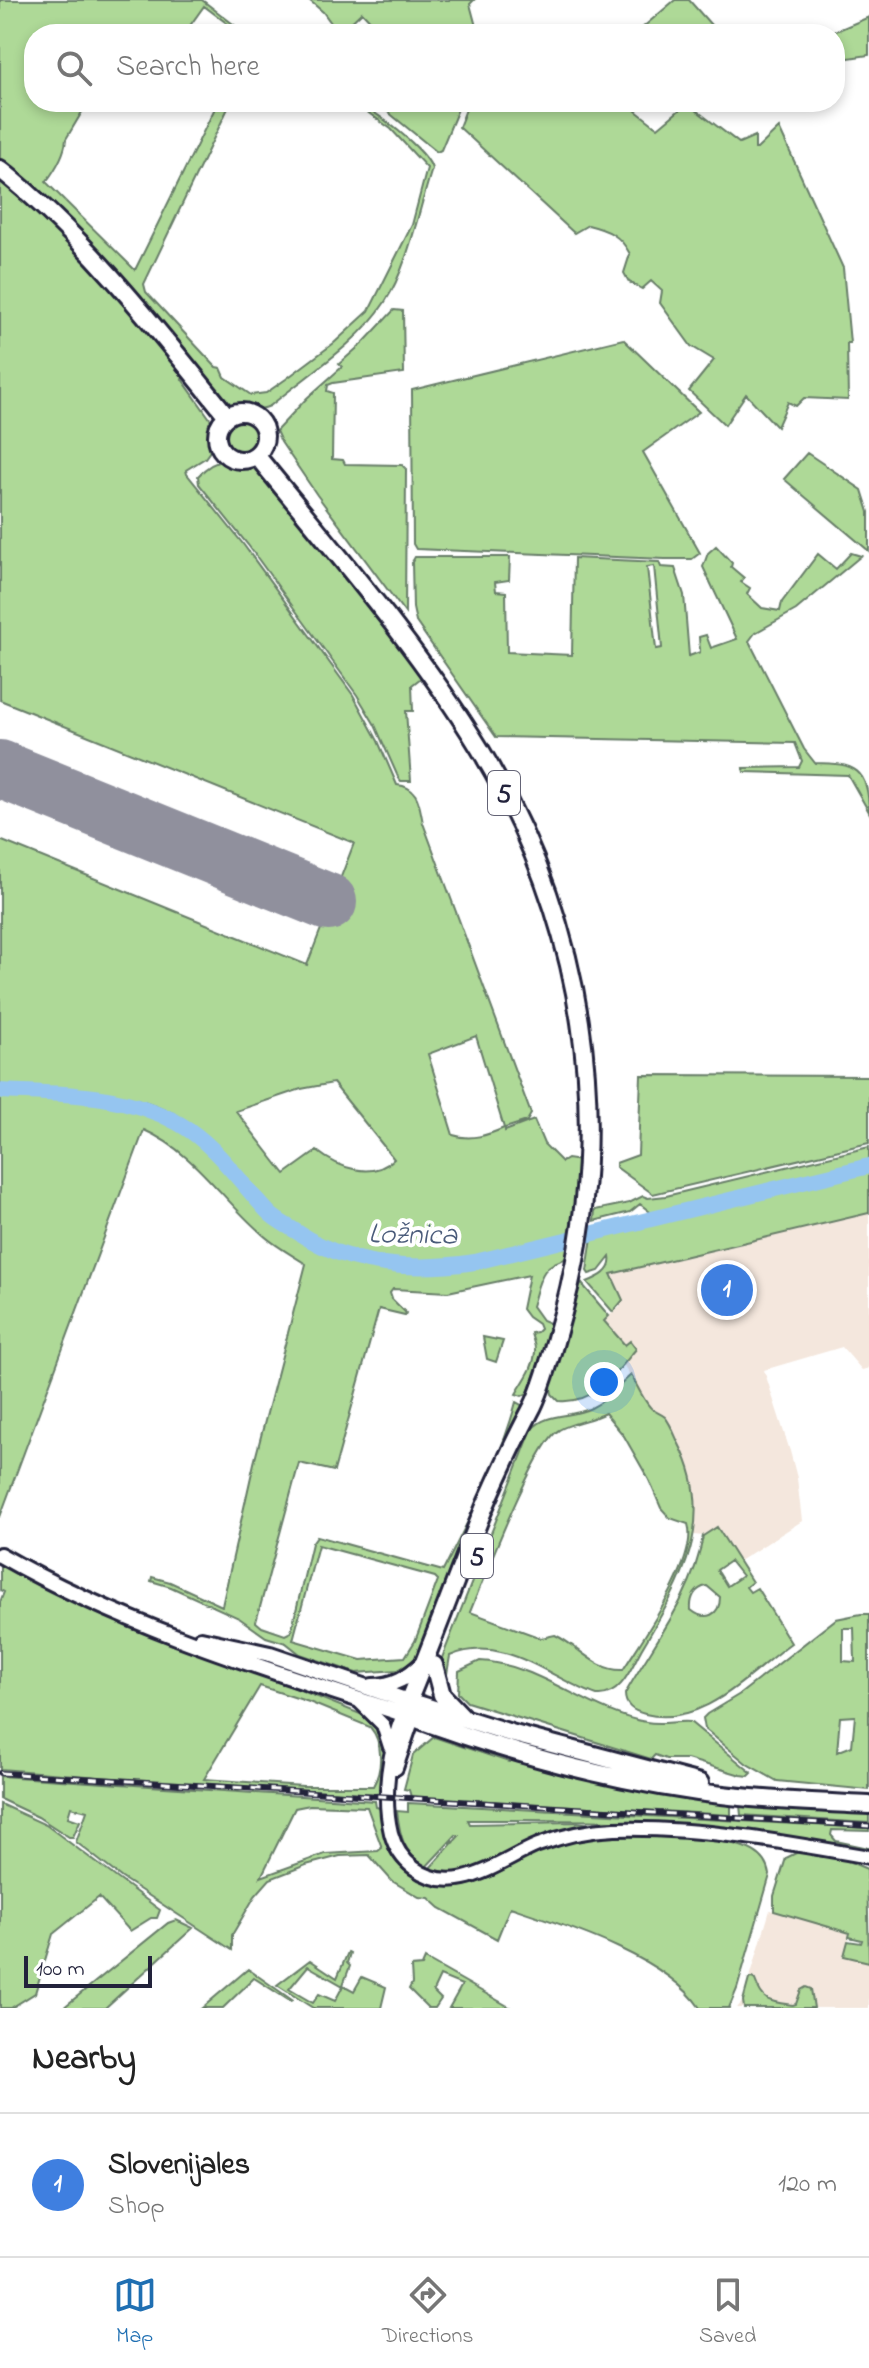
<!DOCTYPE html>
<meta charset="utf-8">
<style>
:root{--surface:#fff;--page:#f2f2f2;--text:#222;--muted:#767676;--line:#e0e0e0;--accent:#1f6fb2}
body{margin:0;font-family:"Indie Flower",sans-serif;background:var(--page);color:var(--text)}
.scale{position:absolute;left:24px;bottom:20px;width:128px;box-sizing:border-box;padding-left:8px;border:4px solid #22223b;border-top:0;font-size:22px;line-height:28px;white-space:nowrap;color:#22223b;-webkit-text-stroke:6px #fff;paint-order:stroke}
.you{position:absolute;left:604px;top:1382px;width:28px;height:28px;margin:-20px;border:6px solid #fff;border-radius:50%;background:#1a73e8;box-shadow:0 0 0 12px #1a73e833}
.badge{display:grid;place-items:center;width:52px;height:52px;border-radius:50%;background:var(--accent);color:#fff;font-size:26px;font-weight:700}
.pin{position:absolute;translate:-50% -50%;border:4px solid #fff;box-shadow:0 2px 8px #0006}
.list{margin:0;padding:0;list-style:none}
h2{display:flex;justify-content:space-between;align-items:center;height:104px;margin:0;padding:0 32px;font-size:34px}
h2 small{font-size:26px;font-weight:400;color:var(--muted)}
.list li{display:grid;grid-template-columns:52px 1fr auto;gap:24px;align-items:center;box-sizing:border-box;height:144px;padding:0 32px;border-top:2px solid var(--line)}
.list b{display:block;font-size:30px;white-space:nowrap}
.list p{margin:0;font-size:26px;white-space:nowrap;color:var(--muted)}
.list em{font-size:26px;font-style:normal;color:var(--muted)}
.icon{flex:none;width:44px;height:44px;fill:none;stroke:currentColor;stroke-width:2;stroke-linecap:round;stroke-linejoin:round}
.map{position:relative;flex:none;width:869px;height:2008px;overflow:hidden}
.search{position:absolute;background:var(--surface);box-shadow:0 4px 12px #0003;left:24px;right:24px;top:24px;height:88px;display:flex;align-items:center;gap:20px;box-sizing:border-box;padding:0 28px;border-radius:32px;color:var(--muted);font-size:30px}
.sheet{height:248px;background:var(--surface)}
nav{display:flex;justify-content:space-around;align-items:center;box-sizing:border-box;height:112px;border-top:2px solid var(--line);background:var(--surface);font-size:22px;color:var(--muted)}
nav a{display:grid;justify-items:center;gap:4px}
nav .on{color:var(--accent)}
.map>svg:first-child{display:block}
.built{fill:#f4e7dd}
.green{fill:#aed997;stroke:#687e69;stroke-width:2;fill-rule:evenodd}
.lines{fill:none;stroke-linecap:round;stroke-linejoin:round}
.river{stroke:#95c5f0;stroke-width:16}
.runway{stroke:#90909d;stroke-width:58}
.tertiary-casing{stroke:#22223b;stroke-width:18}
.secondary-casing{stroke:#22223b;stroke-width:20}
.primary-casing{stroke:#22223b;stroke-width:22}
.tertiary{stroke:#fff;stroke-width:12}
.secondary{stroke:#fff;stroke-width:14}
.primary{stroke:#fff;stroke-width:16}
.rail-casing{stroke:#22223b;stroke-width:6}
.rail{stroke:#fff;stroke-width:3;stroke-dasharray:9;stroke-linecap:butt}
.labels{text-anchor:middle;stroke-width:8;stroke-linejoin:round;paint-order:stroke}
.shield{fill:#fff;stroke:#646476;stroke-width:2}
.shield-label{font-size:26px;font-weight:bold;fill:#22223b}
.water-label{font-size:30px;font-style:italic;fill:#4a5b7a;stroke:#fff}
</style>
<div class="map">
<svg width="869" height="2008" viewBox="0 0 869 2008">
<rect width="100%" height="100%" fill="#fff"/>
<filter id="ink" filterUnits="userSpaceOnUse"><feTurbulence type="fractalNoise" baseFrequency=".0125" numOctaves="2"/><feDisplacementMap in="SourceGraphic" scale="16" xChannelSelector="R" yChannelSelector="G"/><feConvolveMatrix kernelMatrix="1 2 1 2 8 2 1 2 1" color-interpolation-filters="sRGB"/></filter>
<g filter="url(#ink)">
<!-- built -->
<path class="built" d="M869 1213V1368L862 1370 842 1347 764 1370 790 1451 797 1478 802 1521 739 1561 717 1527 703 1536 694 1535 695 1503 651 1410 623 1364 636 1349 626 1346 604 1320 620 1307 610 1274Z
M770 1910 850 1933 845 1956 869 1962V2008H737L743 2001Z"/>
<!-- green -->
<path class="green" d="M0 0H202L246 34H241L204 6 184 34H34V102H88L66 139C65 154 55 170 46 182L135 270 218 102H231L144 284 146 292 216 367 221 368 225 377 251 395 266 393 286 379 334 343 369 311 412 225 427 168 391 129 353 102C370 105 429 152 432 169 419 209 408 267 385 302 357 345 308 374 270 406 255 412 238 411 225 402L41 196 0 160Z
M309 0H474L470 4 478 34H374L378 29 362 12 339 34 323 12Z
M675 0H689L719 34H635Z
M869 17V55L835 60V34H829Z
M385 102H461L441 150 437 152 383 108Z
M469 102H645L636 111 658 128 689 102H697L692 107 739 143 755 136V149H757L779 128 843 268 850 343H847L848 400 804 398 796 406 788 402 777 427 746 394 725 425 689 391 714 360 691 346 660 303 662 291 651 281 642 289 629 282 624 273 630 254C620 235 608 230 588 225L574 233 459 127Z
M0 177 68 239 129 306 184 377 182 379 211 420 210 446 213 447 205 458 186 470 187 474 243 544 353 695 378 741 397 785C419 787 419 804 423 823L531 1114 527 1121 505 1128V1131L534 1120 544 1144 562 1162 567 1159 581 1161 574 1234C488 1255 411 1284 325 1241 308 1233 288 1222 274 1209 242 1176 216 1135 173 1113 121 1085 57 1091 0 1089V840L307 965 354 843 0 700ZM476 1036 504 1128C488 1135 471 1141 453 1135L428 1054ZM333 1083 394 1159C372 1181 337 1167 317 1151L285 1174 236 1111 301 1089Z
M394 310 403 311 404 373 333 383 328 385 327 391 333 393 332 459 343 460 345 464 402 465 406 469 405 613 317 495 281 442 276 431 307 398 342 367 339 364 364 342Z
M623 339 699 412 643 452 700 553 692 559H665L416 549 413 544 412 390Z
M225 436a16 16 0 1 1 32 0a16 16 0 1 1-32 0Z
M807 453 862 490 869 512V551L784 479Z
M228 459 258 468 415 664 421 678 412 685 413 711H406L411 781H401L398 777 375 725 357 695 248 545 199 484 198 476C206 467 216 461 228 459Z
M716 546 732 563 731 567 744 578 741 582 750 588 747 594 762 608 780 611 782 602 818 554 836 569 851 553 861 556 796 610 755 633 749 641 804 749 815 763C855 763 869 769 869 812L848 775 744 772 743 768 799 767 802 761 795 743 496 737 416 622 413 608 412 562 415 557H510L509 580 495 582 496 591 506 592 507 652 572 655 574 558 659 562 661 567 675 568 684 595 689 656 700 652 699 637 706 635 711 648 737 639 703 567 708 553ZM654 566 662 648 656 649 647 567Z
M641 1075 869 1076V1143L653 1194 616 1167V1163L638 1155Z
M0 1096C57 1098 120 1093 172 1122 213 1144 234 1185 267 1215 315 1258 384 1277 448 1271 490 1267 532 1253 572 1244L569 1258C539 1264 540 1281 532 1306L542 1320 552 1324 528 1393 522 1396 516 1394C523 1381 534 1369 535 1352 536 1345 532 1339 531 1333L537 1332 540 1329 538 1324 528 1317 522 1309 529 1275 448 1292 393 1289 390 1293 392 1299 406 1313 405 1315 379 1309 334 1471 299 1463 256 1622 262 1627 285 1635 291 1632 312 1543 317 1536 443 1571C470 1517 501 1460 516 1402L523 1406 415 1660 398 1670 356 1673 300 1654 286 1643 266 1637 239 1618 171 1587 151 1581 152 1577 170 1582 222 1606 254 1463 306 1264C291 1254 273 1245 260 1232 220 1197 194 1152 144 1130L0 1517ZM318 1545 435 1577 438 1580 415 1641 405 1657 361 1660 293 1640Z
M869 1147V1163L654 1215 640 1204 630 1212 594 1221 595 1210 629 1203 643 1196 648 1198 666 1196Z
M869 1172V1213L611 1274 623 1300 613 1312 587 1282C597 1278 613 1272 610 1257L599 1271 589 1274 587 1271 592 1237Z
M577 1278 609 1316 604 1321 625 1345 630 1341 636 1349C615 1374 596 1404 559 1401L552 1394 550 1384Z
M483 1337 503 1341 496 1362 487 1359Z
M631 1375C637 1385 642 1398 650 1407 654 1412 661 1413 665 1417 671 1424 675 1436 679 1444 719 1521 680 1584 641 1650 631 1668 621 1697 597 1695 547 1677 504 1633 450 1656L445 1686 441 1671 442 1658 532 1429C547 1412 572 1418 591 1408 608 1400 618 1386 631 1375ZM605 1413 624 1436 649 1480 661 1508 670 1518 688 1524C699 1560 642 1639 623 1670 595 1671 579 1646 555 1635L541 1638 470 1612C483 1581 535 1443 559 1430 573 1422 590 1421 605 1413Z
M717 1527 752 1582 746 1587 750 1592 757 1588 791 1643C748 1674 704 1728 645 1714 633 1711 625 1706 625 1694 654 1642 693 1596 703 1536ZM730 1561 742 1576 727 1586 717 1570ZM707 1586 720 1597C720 1615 706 1622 691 1610 690 1598 695 1588 707 1586Z
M0 1562 73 1601 146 1634 242 1667 373 1719 387 1746 381 1794 149 1781 0 1769V1602L4 1592 0 1590ZM260 1686 309 1702 370 1727C383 1742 383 1769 373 1786H303L204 1779Z
M861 1614H869V1790L777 1781 747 1764 705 1729 703 1718 707 1714 740 1694 836 1619ZM843 1628H854L855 1662 843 1661ZM855 1716 852 1746 837 1752 840 1717Z
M480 1661C540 1664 588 1712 646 1722 661 1725 675 1721 690 1722L752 1773 749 1776 741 1775 687 1759H666L655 1755 651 1759 467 1702 458 1693 459 1671Z
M434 1737 509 1762 511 1759 526 1760 869 1811V1823L741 1815 740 1806 731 1805V1815L411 1797 409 1790 404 1789 413 1755Z
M0 1776 375 1801 376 1807 383 1809C383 1821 383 1834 387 1845 397 1876 438 1892 467 1885 485 1881 500 1870 517 1862 539 1851 561 1843 585 1838 629 1830 681 1832 725 1842 744 1846 767 1852 770 1875L737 1989 729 2008H700C666 1957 567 1926 510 1907L497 1939 440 1908 429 1898 419 1897 392 1881 369 1855 340 1856 306 1865 270 1879 255 1896 232 1935V1950L122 1878 76 1842 87 1811 71 1807 68 1817 80 1821 73 1837H69L38 1817 0 1799ZM310 1805 367 1807 382 1848 378 1851 325 1854 261 1877 295 1808Z
M408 1803 869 1828V1831L832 1830 831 1835 836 1841 869 1848V1852C823 1842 777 1833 730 1828 643 1819 555 1820 468 1820L470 1824 573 1822 604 1825C582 1830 558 1834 536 1840 494 1853 477 1884 429 1869L459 1836 456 1835 426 1867C403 1852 400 1837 397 1811L408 1812Z
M0 1804 46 1825 160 1910 157 1918H151L130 1931 99 1897 53 1934 35 1993 11 2008H0Z
M800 1851 843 1859 867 1869 869 1962 844 1956 848 1941 861 1943 862 1940 849 1937 850 1933 774 1911V1896L786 1858Z
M176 1920 193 1928 105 2008H63L168 1923Z
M348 1952 350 1953 347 1963 350 1966 343 1985 354 1991 362 1977 386 1987 381 2008H313L277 1985 310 1960 337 1978ZM308 1966 343 1986 335 2001 319 1994 313 2003 289 1989Z
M425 1959 511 2008H449L462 1985 440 1976 433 1991 441 1999 435 2008H428L409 1989 412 1983 411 1967 422 1966Z
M248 1969 292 2000 290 2001 254 1978 223 2008H202Z
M752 1978 755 1980C763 2003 771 2002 793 2005L796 2004 801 1990 806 1987 811 1989 814 2008H744L743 2001 749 1979Z"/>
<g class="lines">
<!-- river -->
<path class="river" d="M0 1091C62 1094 122 1092 178 1123 217 1145 239 1182 269 1213 276 1220 286 1225 294 1230 348 1267 412 1272 475 1262L869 1166"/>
<!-- runway -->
<path class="runway" d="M0 769 328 902"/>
<!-- tertiary casing -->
<g class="tertiary-casing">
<path id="tertiary" d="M359 1701 383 1725 390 1747
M403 1714C389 1749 382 1796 391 1833 395 1848 402 1859 414 1868 456 1899 499 1861 538 1845 562 1836 589 1830 615 1829 701 1827 785 1842 869 1857
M396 1768 413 1718"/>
</g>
<!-- secondary casing -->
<g class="secondary-casing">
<path id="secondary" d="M0 1555C126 1627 265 1669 403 1714
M201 1639 270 1654 408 1701
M372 1686C395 1686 408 1677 424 1662"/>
</g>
<!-- primary casing -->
<g class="primary-casing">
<path id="primary" d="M0 169C87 239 157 329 227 416
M217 436a24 24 0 1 1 48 0a24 24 0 1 1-48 0Z
M256 455C333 550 416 644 480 749 584 922 615 1117 563 1313 555 1341 546 1379 533 1406 516 1438 500 1472 485 1506 457 1575 432 1645 403 1714 497 1749 598 1778 698 1792 755 1800 812 1802 869 1805
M434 1665 442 1695 462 1716
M408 1701 514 1734 700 1783"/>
</g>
<!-- tertiary -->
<use href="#tertiary" class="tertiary"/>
<!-- secondary -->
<use href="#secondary" class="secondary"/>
<!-- primary -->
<use href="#primary" class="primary"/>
<!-- rail casing -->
<g class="rail-casing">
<path id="rail" d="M0 1773 869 1826"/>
</g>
<!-- rail -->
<use href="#rail" class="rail"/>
</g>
</g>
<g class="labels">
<!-- shield labels -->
<g class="shield">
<rect x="488" y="771" width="32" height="44" rx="6"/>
<rect x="461" y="1534" width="32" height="44" rx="6"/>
</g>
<g class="shield-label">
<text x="504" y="802">5</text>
<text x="477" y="1565">5</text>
</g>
<!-- water labels -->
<g class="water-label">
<text transform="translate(413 1233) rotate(1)" y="10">Ložnica</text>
</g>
</g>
</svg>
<div class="scale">100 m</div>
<div class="you"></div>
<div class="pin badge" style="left:727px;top:1290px;background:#3f7fe0">1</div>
<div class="search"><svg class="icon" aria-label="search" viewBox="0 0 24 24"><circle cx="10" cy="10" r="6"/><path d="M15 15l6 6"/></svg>Search here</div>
</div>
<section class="sheet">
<h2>Nearby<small></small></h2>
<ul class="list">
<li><span class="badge" style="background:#3f7fe0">1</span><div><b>Slovenijales</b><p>Shop</p></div><em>120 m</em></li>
</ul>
</section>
<nav>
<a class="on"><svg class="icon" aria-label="map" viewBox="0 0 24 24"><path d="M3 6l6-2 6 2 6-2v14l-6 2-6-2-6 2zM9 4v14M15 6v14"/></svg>Map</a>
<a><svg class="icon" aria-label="directions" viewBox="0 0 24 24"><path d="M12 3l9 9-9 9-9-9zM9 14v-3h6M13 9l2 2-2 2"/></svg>Directions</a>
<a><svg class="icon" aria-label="saved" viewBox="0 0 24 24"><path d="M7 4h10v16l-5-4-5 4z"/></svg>Saved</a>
</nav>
